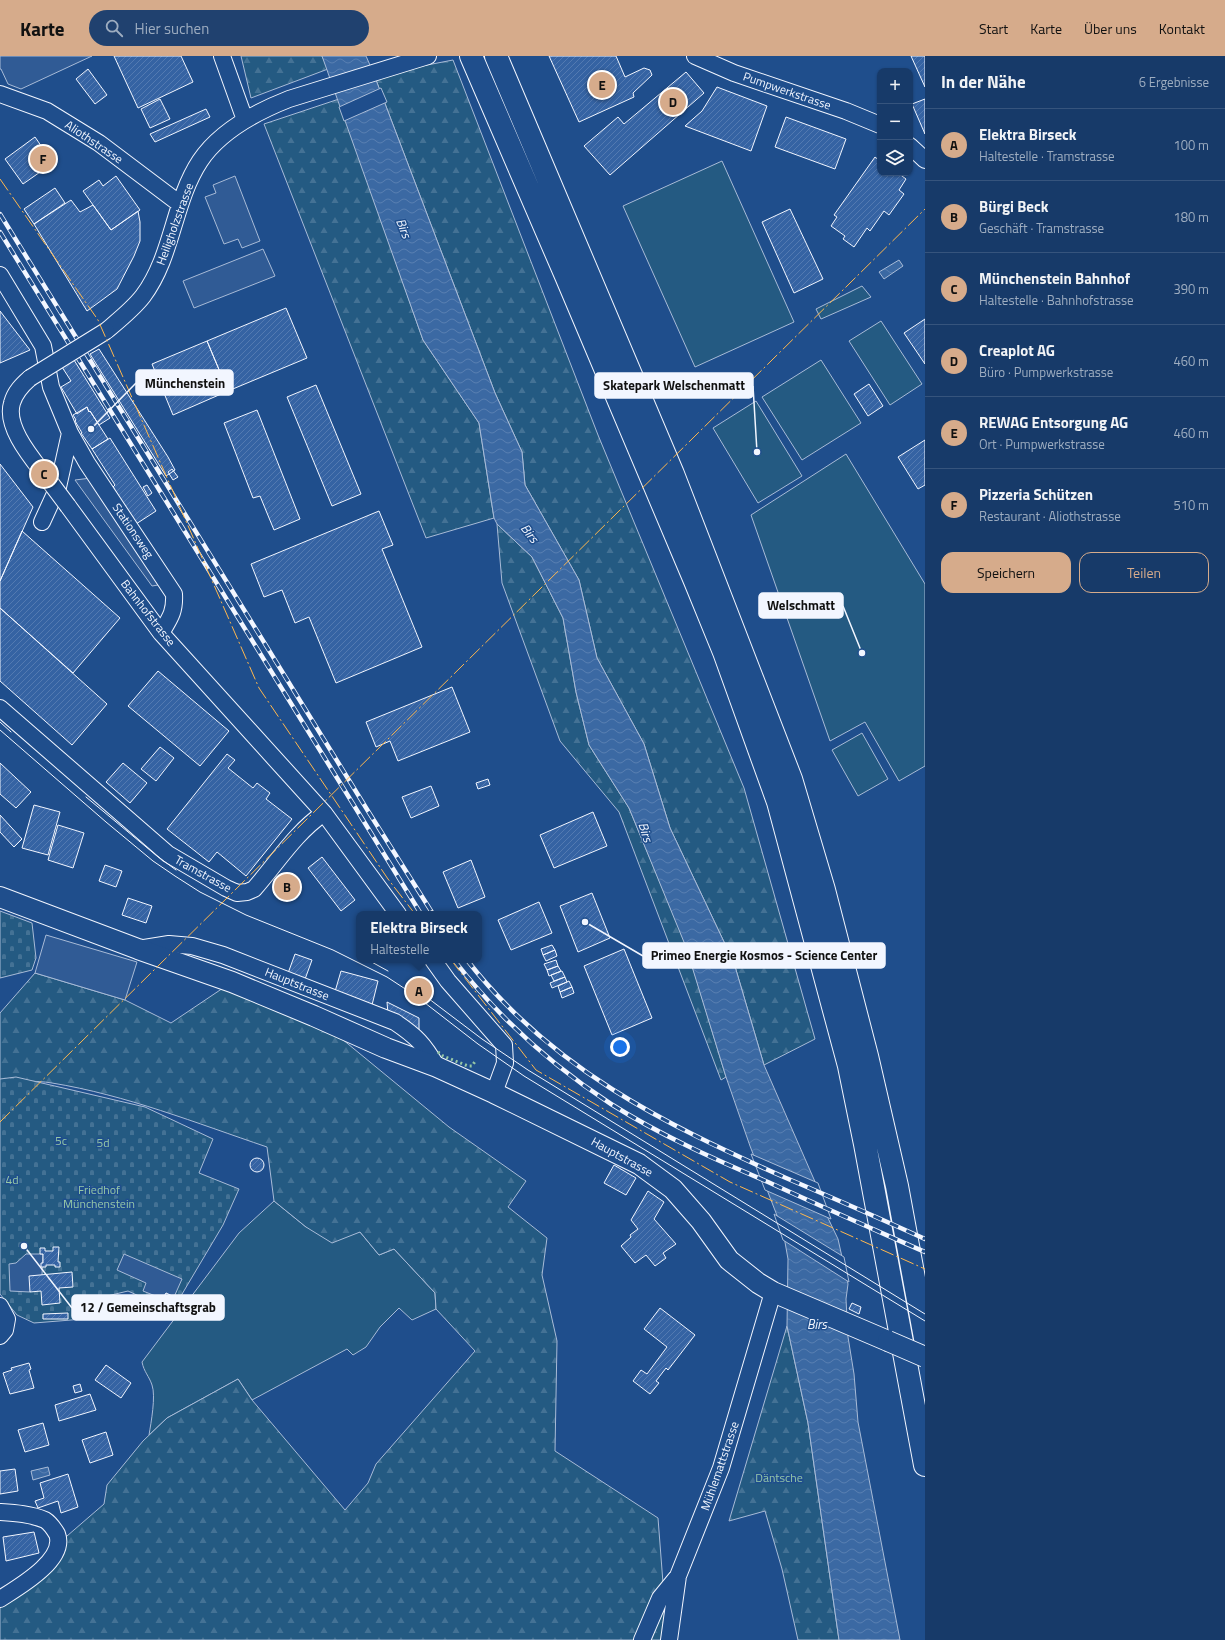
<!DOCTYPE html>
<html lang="de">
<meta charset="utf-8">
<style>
:root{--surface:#173a69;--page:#20416f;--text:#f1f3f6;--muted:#9eadc0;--line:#36547d;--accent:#d6ab8b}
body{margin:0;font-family:"Titillium Web",sans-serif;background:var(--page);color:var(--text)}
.controls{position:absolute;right:12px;top:12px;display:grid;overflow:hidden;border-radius:8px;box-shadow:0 1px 3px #0004}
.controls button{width:36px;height:36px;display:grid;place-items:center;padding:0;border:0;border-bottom:1px solid var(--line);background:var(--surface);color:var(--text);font:20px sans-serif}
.you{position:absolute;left:620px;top:991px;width:14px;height:14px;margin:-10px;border:3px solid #fff;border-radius:50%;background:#1a73e8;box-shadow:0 0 0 6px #1a73e833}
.badge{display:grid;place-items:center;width:26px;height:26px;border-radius:50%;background:var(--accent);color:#111;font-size:13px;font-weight:700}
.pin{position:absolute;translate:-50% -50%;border:2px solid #fff;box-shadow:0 1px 4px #0006}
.popup{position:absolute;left:356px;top:855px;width:126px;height:52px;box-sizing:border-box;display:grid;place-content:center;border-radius:8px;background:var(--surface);filter:drop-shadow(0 1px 3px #0005);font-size:13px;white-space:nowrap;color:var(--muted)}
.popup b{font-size:15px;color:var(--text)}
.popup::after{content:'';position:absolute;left:50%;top:100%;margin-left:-8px;border:8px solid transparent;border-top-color:var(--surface)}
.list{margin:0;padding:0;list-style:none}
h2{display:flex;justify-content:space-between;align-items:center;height:52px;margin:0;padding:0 16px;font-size:17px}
h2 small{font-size:13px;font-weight:400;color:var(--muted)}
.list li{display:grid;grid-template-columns:26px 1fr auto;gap:12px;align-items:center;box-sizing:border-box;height:72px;padding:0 16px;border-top:1px solid var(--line)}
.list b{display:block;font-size:15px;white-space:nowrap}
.list p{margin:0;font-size:13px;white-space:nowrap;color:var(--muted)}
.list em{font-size:13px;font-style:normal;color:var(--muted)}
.actions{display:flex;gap:8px;padding:12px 16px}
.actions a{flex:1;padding:9px 0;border:1px solid var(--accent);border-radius:12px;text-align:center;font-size:14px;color:var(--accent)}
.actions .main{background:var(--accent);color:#111}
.icon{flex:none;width:22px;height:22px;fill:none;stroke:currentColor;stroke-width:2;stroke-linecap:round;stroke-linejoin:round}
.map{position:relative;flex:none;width:925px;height:1584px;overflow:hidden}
header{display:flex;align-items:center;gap:24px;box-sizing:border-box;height:56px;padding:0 20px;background:var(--accent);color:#111}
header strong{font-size:19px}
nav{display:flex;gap:22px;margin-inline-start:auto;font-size:14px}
.search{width:280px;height:36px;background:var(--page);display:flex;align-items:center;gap:10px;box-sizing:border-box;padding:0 14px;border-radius:22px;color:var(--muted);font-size:15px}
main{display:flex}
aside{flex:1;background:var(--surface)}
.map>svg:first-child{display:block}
.grass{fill:#245a82;stroke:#a8bbd7}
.forest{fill:url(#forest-firs);stroke:#a8bbd7}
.cemetery{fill:url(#cemetery-stones);stroke:#a8bbd7}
.parking{fill:#305b95;stroke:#a8bbd7}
.water{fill:url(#water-waves);stroke:#a8bbd7}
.pier{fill:#1f4e8c;stroke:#a8bbd7}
.building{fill:url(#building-hatch);stroke:#f2f6ff}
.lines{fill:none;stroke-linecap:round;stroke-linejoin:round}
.minor-casing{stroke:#f2f6ff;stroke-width:18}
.major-casing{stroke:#f2f6ff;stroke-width:22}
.highway-casing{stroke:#f2f6ff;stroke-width:24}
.minor{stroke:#1f4e8c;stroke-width:16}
.major{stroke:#1f4e8c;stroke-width:20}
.highway{stroke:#1f4e8c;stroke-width:22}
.tram{stroke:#f2f6ff;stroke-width:1}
.rail-casing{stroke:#f2f6ff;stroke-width:4.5}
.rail{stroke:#1f4e8c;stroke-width:3;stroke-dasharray:9;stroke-linecap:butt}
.minor-bridge-casing{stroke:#f2f6ff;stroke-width:18;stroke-linecap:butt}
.major-bridge-casing{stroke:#f2f6ff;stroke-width:22;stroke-linecap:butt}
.minor-bridge{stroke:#1f4e8c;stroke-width:16}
.major-bridge{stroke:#1f4e8c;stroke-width:20}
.hedge{stroke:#97c8a6;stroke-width:3;stroke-dasharray:2 3;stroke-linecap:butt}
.power{stroke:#ffb74d;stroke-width:1;stroke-dasharray:14 3 2 3;stroke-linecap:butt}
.labels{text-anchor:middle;stroke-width:3;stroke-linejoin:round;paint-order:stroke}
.street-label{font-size:12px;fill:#f2f6ff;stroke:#1f4e8c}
.park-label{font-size:12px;fill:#97c8a6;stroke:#1f4e8c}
.water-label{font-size:13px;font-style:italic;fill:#f2f6ff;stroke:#1f4e8c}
.leader{fill:none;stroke:#f2f6ff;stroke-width:1.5}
.callout-dot{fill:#f2f6ff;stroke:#1f4e8c;stroke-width:1.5}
.callout{fill:#f2f6ff;stroke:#f2f6ff;stroke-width:1.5}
.callout-label{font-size:13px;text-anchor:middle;font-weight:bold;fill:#111}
</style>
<header>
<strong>Karte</strong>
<div class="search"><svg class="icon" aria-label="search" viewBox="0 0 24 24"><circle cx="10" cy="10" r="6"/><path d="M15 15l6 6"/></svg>Hier suchen</div>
<nav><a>Start</a><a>Karte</a><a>Über uns</a><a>Kontakt</a></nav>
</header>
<main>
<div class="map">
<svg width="925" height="1584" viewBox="0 0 925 1584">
<defs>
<pattern id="forest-firs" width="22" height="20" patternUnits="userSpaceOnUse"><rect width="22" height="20" fill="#245a82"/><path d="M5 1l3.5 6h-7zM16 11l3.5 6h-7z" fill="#447295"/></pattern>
<pattern id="cemetery-stones" width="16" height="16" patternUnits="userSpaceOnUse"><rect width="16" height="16" fill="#245a82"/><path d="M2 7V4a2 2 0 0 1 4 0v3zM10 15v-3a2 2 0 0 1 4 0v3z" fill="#447295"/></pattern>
<pattern id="water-waves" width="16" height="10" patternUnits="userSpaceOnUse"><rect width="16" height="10" fill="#3b69a3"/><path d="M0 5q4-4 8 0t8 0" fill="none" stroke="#587fb1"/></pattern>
<pattern id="building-hatch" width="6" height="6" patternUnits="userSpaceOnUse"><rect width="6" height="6" fill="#3563a3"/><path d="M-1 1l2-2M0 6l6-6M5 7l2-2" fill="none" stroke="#537ab1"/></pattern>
</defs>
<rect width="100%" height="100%" fill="#1f4e8c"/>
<!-- grass -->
<path class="grass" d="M722 105 794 266 695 311 623 150Z
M862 230 871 241 821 263 816 253Z
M881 265 922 328 890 349 849 285Z
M821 304 861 367 802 404 762 341Z
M756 345 802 420 758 447 713 372Z
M846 398 925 528V710L899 725 865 666 830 685 751 459Z
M862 677 888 723 858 740 832 694Z
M274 1145 306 1171 360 1176 379 1199 394 1193 435 1237 436 1253 412 1264 399 1252 380 1271 366 1291 353 1299 347 1293 252 1344 238 1323 167 1362 149 1379C151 1367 156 1340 152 1329 149 1320 144 1316 142 1306L239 1177Z"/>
<!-- forest -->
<path class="forest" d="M241 0H322L328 13 251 42Z
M453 4 598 379 744 732 815 983 764 1009 734 907 670 772 644 688 597 602 579 524 525 429 522 396 495 337 376 24 422 10Z
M339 43 423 284 479 367 494 462 426 482 264 68Z
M497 468 532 501 563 562 576 636 589 689 629 752 686 889 726 1021 721 1024 619 756 560 685 502 527Z
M35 917 125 944 171 967 232 926 314 960 449 1071 526 1125 508 1151 547 1182 542 1219 557 1285 555 1395 658 1462 665 1553 663 1584H0V1543L40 1516 58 1482 67 1480 104 1448 107 1429 143 1385 167 1362 238 1323 252 1344 345 1454 368 1427 376 1408 475 1295 436 1253 435 1237 394 1193 379 1199 360 1176 332 1187 306 1171 274 1145 267 1091C196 1067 126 1039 52 1027 35 1024 17 1026 0 1025V957Z
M787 1270 808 1367 839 1584H798L782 1513 765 1455 729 1465Z"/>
<!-- cemetery -->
<path class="cemetery" d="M0 855 32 867 36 902 32 914 0 922Z
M16 1021 145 1051 213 1083 199 1117 239 1133 223 1169 172 1255 128 1235 103 1241 96 1262 34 1267 17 1259 0 1238V1023Z"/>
<!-- parking -->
<path class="parking" d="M0 0H92L21 33 8 28 1 13H0Z
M235 120 260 185 242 192 238 183 224 188 205 141 216 137 213 129Z
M263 193 275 220 194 252 183 225Z
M91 422 164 528 152 530 75 424Z
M46 879 137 906 125 944 35 917Z
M26 1198H43L42 1219 30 1236 10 1235 9 1208 16 1207Z
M124 1198 182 1223 174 1241 166 1237 163 1243 143 1235 146 1227 117 1214Z"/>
<!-- water -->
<path class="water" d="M322 0H366L373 16 495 337 522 396 525 429 579 524 597 602 644 688 670 772 734 907 764 1009 823 1144 827 1160 838 1183 848 1228 846 1243 848 1281 854 1318 858 1366 900 1584H839L808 1367 787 1270 788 1203 783 1175 750 1090 726 1021 686 891 629 752 589 689 576 636 563 562 532 501 497 468 494 462 479 367 423 284Z
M899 204 903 210 884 223 879 216Z
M48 1411 50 1419 33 1424 31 1415Z"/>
<!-- pier -->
<path class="pier" d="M381 32 387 46 344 65 339 51Z
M751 1098 818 1127 831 1163 765 1134Z
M774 1158 844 1201 849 1226 783 1184Z"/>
<!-- building -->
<path class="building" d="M114 0H181L193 26 138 52Z
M549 0H616L625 21 644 12 650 14 652 19 633 37 634 41 579 66Z
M911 0H925V31Z
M88 13 107 39 95 48 76 23Z
M686 16 704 37 610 119 584 90 618 61 624 68Z
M717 31 767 50 751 95 685 70 702 55Z
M160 43 170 63 150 72 141 53Z
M925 43V78L912 48Z
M206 53 210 61 155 86 150 78Z
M786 61 846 83 835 113 775 91Z
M35 81 53 107 23 128 5 103Z
M875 101 880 105V117H898L906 123 899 134 904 138 889 159 884 155 870 175 867 172 854 191 843 183 845 180 831 170 837 161 834 159Z
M116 120 140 154 111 174 83 135 99 124 103 130Z
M55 132 65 147 34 168 24 153Z
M71 144 80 156 93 149 111 174 138 155 140 166V185L134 200 117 233 87 255 34 168Z
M790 153 823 223 794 237 762 166Z
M286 252 307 302 228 335 207 285Z
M0 255 30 294 0 307Z
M925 263V308L904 277Z
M207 285 228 335 173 359 152 308Z
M99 293 168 401 175 414 166 420 90 298Z
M74 304 110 362 99 369 90 355 89 356 87 351 77 358 61 331 71 325 62 311Z
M869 328 883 350 868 360 854 338Z
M316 329 361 438 332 450 287 341Z
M87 351 89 356 90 355 108 383 92 393 81 377H82L75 365 76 364 73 359Z
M257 354 300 463 274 474 260 440 253 442 224 367Z
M110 382 156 455 136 468 113 431 115 429 92 393Z
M925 384V429L918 433 898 401Z
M0 408 33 451 0 525Z
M172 413 178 421 173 424 168 416Z
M147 429 152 437 148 440 143 431Z
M379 455 393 489 382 493 422 591 336 627 309 561 295 567 282 534 264 541 251 508Z
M22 475 120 562 73 617 0 552V525Z
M0 552 107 648 72 689 0 625Z
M158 615 229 675 200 710 128 650Z
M452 631 470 676 398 705 390 685 376 691 366 666Z
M160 691 174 702 156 725 141 713Z
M227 698 235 704 228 712 253 732 257 727 270 737 266 743 292 763 246 820 217 796 209 806 167 773Z
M0 707 31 736 16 752 0 738Z
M123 707 147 727 130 747 106 726Z
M488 723 490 729 478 733 476 727Z
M431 730 439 750 411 762 402 741Z
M34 749 60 756 48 799 22 792Z
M593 756 607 790 554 812 540 779Z
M0 759 22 783 14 791 0 776Z
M58 769 84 777 73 812 48 804Z
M322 801 355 844 341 855 308 812Z
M471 804 485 841 458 852 443 816Z
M105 809 122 815 116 831 99 825Z
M289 817 297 823V827L295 834 290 840 281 843 273 836Z
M592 837 610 882 578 896 560 850Z
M128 842 152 850 146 867 122 859Z
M539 846 552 877 511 894 498 864Z
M552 889 555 894 543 899 541 893Z
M624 893 652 962 612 979 584 910Z
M555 894 557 900 546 905 543 899Z
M295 898 312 904 304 926 287 920Z
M556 904 558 910 547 914 544 908Z
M558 910 561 915 549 920 547 914Z
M341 915 378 925 372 949 334 939Z
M562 915 565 921 554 925 551 919Z
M565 921 567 926 552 932 550 927Z
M569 925 572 931 560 936 558 930Z
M572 931 574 937 562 942 560 936Z
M387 946 419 962V974L388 958Z
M250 1109a7 7 0 1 1 14 0a7 7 0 1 1-14 0Z
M614 1109 636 1122 626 1139 604 1127Z
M648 1135 664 1146 654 1163 676 1188 663 1197 666 1202 655 1210 646 1199 635 1207 621 1190 631 1181 630 1179 638 1173 631 1164Z
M53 1191H59L58 1206H60V1211H55V1209H46V1211H41V1207H43V1198H40V1192H45V1195H53Z
M72 1216 73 1231 59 1232 60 1247 42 1249 41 1235 30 1236 29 1220Z
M166 1237 174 1241 170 1250 161 1246Z
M852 1247 861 1251 859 1258 849 1253Z
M660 1252 695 1279 668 1314 666 1312 656 1325 659 1327 650 1338 633 1325 641 1314 647 1318 667 1291 644 1273Z
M68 1257V1263H43V1258Z
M29 1307 31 1313 29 1314 34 1332 10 1338 3 1317 12 1314 11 1312Z
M106 1309 131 1327 121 1342 95 1324Z
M80 1328 82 1335 75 1337 73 1330Z
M90 1338 96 1354 59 1365 55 1349Z
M43 1367 49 1389 25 1396 18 1374Z
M106 1376 113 1399 90 1407 82 1384Z
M15 1413 18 1435 0 1438V1415Z
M68 1418 78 1451 61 1457 58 1445 38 1452 35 1445 44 1442 40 1427Z
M34 1476 39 1497 6 1505 3 1481Z"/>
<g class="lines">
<!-- minor casing -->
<g class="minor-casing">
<path id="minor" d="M222 0 245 64
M695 0 734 17 846 55 880 69
M0 38 47 55 99 87 180 148
M910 90 925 104
M0 219 43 290 51 331 70 377 87 407 174 538C175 556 170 562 161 577
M106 275C119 264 133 253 143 240 173 200 173 146 200 105 220 75 256 56 289 43L428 0
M30 322C22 329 15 336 12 347 5 370 30 400 44 418
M68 450 161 577 324 757 398 858
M42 466 58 431 70 377
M0 652 168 798 226 832 237 837 247 836 254 833C277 807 295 777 324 757
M138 893 169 888 192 890 223 899 395 966C416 980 424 988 437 1011
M433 904 448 925 504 989 505 1007 494 1037
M0 1250 7 1263 5 1274 0 1280
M0 1456C15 1457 31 1458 45 1464 50 1467 54 1473 57 1478 67 1504 17 1532 0 1543
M642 1584 660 1542 678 1520
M669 1584 678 1520 721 1412 773 1236"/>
</g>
<!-- major casing -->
<g class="major-casing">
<path id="major" d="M0 841 138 893 232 926 314 960 386 992 437 1011 494 1037 639 1108 673 1133 701 1165 729 1204 758 1227 773 1236 888 1285"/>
</g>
<!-- highway casing -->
<g class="highway-casing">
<path id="highway" d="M471 0 566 220 695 525 724 596 778 746 849 1010 865 1088 925 1409
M496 0 673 418 791 723 824 834 867 1000 897 1130 925 1282"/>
</g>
<!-- minor -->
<use href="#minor" class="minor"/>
<!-- major -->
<use href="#major" class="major"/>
<!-- highway -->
<use href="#highway" class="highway"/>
<!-- tram -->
<path class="tram" d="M0 666 11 676
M0 674 106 766 153 805 175 820 200 836 246 859 333 894 387 921 416 940 478 988 524 1020 925 1265
M86 741 157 800 176 814
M368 904 388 915
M408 927 482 983 528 1014 925 1258"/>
<!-- rail casing -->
<g class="rail-casing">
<path id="rail" d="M0 158 368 755 433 858
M0 176 421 858
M454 904C498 961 551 1009 611 1048 660 1079 714 1103 768 1126 820 1150 873 1173 925 1196
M467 904C551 1012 664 1068 786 1122 833 1142 879 1162 925 1183"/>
</g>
<!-- rail -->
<use href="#rail" class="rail"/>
<!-- minor-bridge casing -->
<g class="minor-bridge-casing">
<path id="minor-bridge" d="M30 322 106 275
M44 418 68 450"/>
</g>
<!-- major-bridge casing -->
<g class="major-bridge-casing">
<path id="major-bridge" d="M888 1285 925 1301"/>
</g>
<!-- minor-bridge -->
<use href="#minor-bridge" class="minor-bridge"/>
<!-- major-bridge -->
<use href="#major-bridge" class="major-bridge"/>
<!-- hedge -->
<path class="hedge" d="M438 996 443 1000 468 1010H472L476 1004"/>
<!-- power -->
<path class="power" d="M0 123 98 264 259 632 388 823 415 858
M451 904 536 1014 730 1126 925 1213
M0 1066 925 153"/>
</g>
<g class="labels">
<!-- street labels -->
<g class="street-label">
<text transform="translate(787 35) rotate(19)" y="4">Pumpwerkstrasse</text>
<text transform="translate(94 86) rotate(34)" y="4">Aliothstrasse</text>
<text transform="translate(175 168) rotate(-70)" y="4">Heiligholzstrasse</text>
<text transform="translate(133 475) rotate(56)" y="4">Stationsweg</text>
<text transform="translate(148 557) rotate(52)" y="4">Bahnhofstrasse</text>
<text transform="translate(203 818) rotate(29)" y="4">Tramstrasse</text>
<text transform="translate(297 928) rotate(22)" y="4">Hauptstrasse</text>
<text transform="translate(622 1101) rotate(29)" y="4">Hauptstrasse</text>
<text transform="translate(720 1410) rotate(-71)" y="4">Mühlemattstrasse</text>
</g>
<!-- park labels -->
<g class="park-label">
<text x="61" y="1089">5c</text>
<text x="103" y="1091">5d</text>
<text x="12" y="1128">4d</text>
<text x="99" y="1138">Friedhof<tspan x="99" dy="14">Münchenstein</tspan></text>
<text x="779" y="1426">Däntsche</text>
</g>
<!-- water labels -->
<g class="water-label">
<text transform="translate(404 172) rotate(68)" y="5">Birs</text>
<text transform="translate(530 477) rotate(52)" y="5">Birs</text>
<text transform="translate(646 776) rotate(72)" y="5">Birs</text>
<text x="817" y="1273">Birs</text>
</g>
</g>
<!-- callouts -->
<path class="leader" d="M91 373L136 327M757 396L753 330M862 597L843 550M585 866L643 900M24 1190L72 1252"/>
<g class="callout-dot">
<circle cx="91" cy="373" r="4"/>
<circle cx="757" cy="396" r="4"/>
<circle cx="862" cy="597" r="4"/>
<circle cx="585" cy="866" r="4"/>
<circle cx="24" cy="1190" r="4"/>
</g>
<g class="callout">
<rect x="136" y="314" width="97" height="25" rx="4"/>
<rect x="595" y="317" width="158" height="25" rx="4"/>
<rect x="759" y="537" width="84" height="25" rx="4"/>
<rect x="643" y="887" width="242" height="25" rx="4"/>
<rect x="72" y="1239" width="152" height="25" rx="4"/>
</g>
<g class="callout-label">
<text x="185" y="332">Münchenstein</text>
<text x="674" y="334">Skatepark Welschenmatt</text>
<text x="801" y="554">Welschmatt</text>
<text x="764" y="904">Primeo Energie Kosmos - Science Center</text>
<text x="148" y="1256">12 / Gemeinschaftsgrab</text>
</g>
</svg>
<div class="controls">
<button>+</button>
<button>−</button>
<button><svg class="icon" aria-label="layers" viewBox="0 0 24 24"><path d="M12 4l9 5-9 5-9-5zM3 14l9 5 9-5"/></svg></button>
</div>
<div class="you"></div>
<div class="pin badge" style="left:419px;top:935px">A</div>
<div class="popup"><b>Elektra Birseck</b>Haltestelle</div>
<div class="pin badge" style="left:287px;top:831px">B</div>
<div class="pin badge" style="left:44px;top:418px">C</div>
<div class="pin badge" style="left:673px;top:46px">D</div>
<div class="pin badge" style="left:602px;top:29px">E</div>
<div class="pin badge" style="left:43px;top:103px">F</div>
</div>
<aside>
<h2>In der Nähe<small>6 Ergebnisse</small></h2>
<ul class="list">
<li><span class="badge">A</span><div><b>Elektra Birseck</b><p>Haltestelle · Tramstrasse</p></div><em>100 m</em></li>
<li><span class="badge">B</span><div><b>Bürgi Beck</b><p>Geschäft · Tramstrasse</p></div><em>180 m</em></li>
<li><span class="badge">C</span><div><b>Münchenstein Bahnhof</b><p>Haltestelle · Bahnhofstrasse</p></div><em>390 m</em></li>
<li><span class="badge">D</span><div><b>Creaplot AG</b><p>Büro · Pumpwerkstrasse</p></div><em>460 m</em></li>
<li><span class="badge">E</span><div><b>REWAG Entsorgung AG</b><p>Ort · Pumpwerkstrasse</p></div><em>460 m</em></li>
<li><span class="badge">F</span><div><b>Pizzeria Schützen</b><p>Restaurant · Aliothstrasse</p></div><em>510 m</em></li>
</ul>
<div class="actions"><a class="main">Speichern</a><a>Teilen</a></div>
</aside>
</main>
